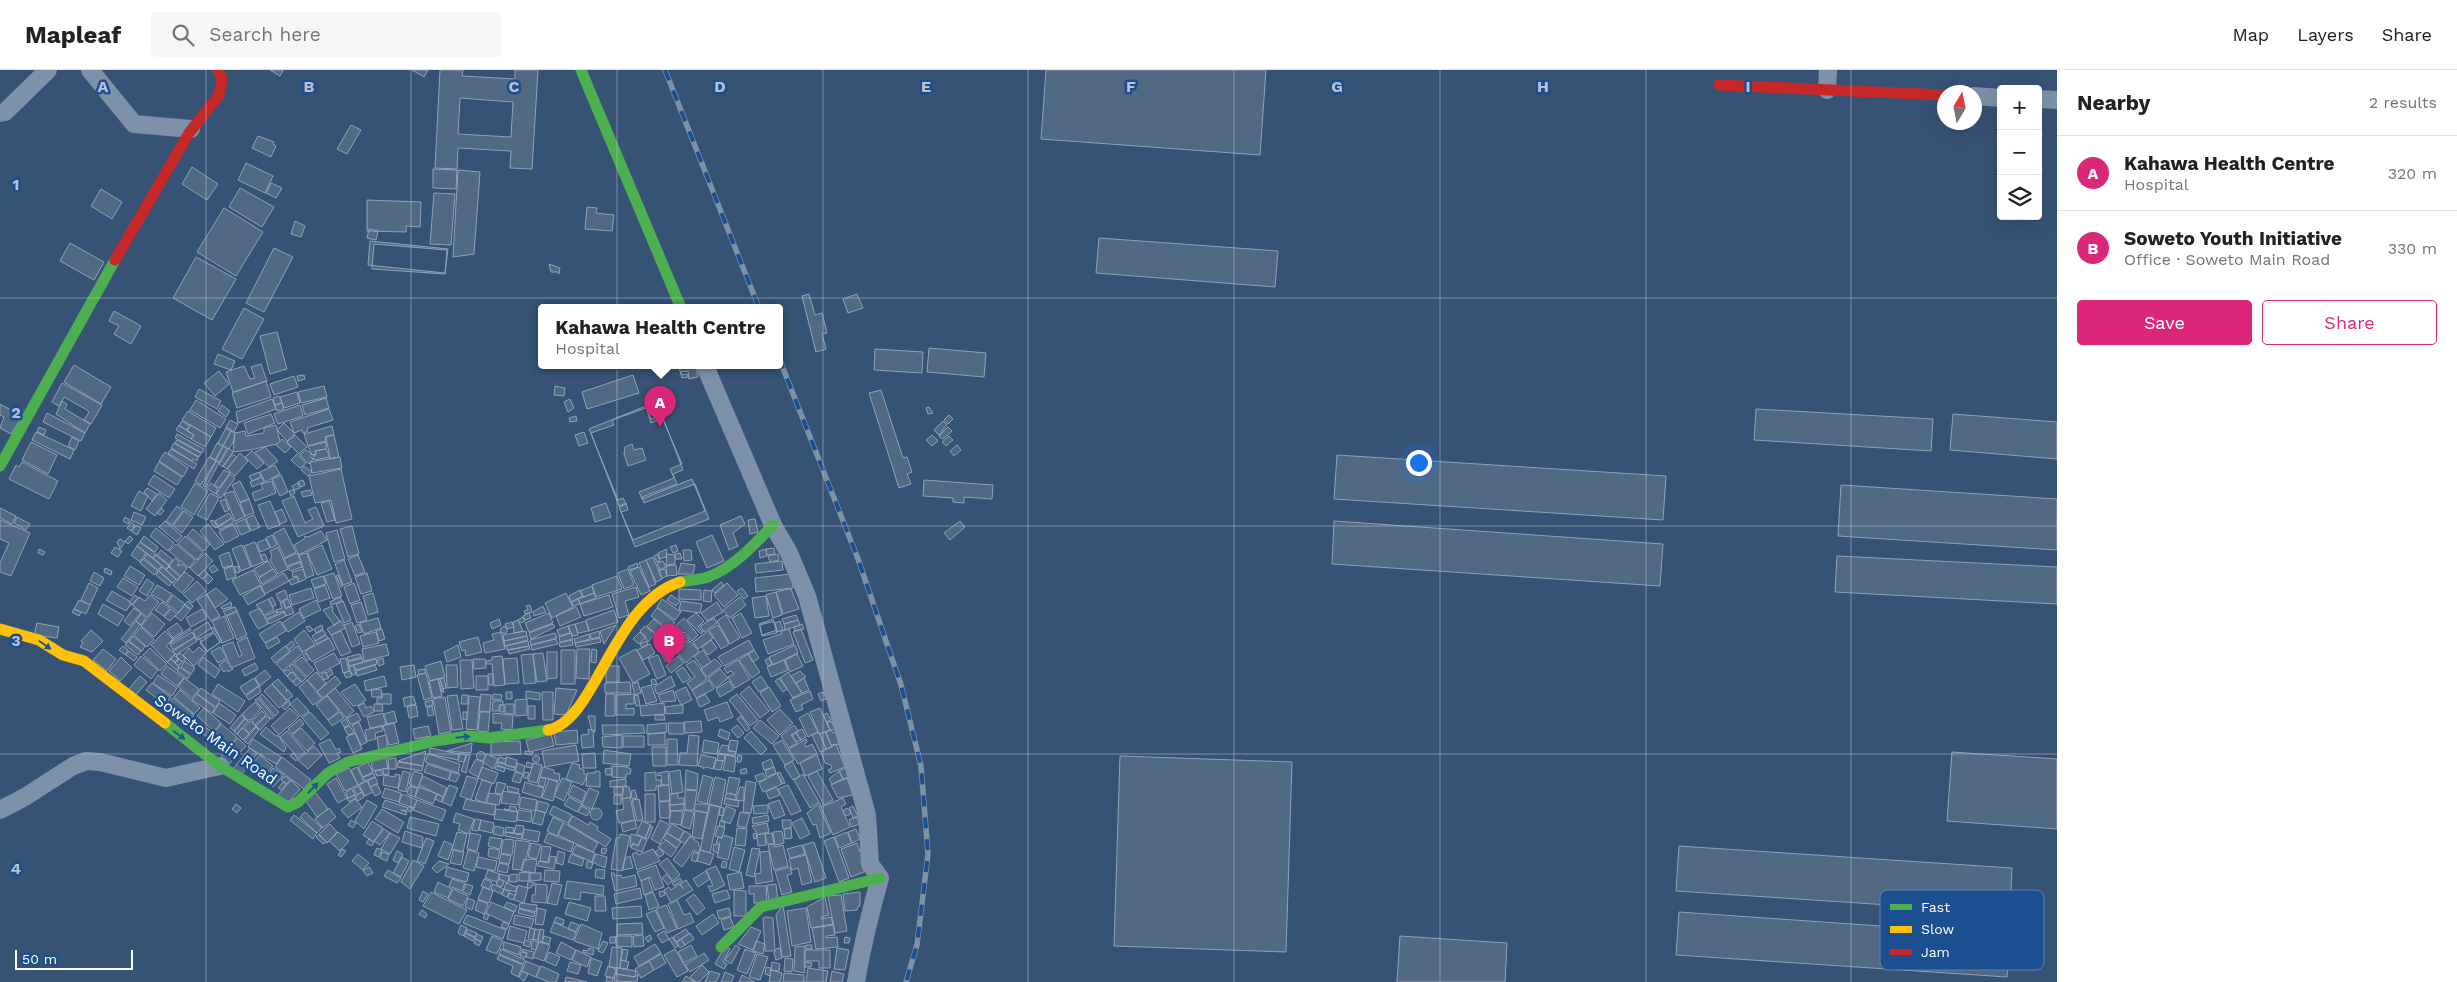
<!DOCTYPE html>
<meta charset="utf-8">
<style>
:root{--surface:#fff;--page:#f6f6f6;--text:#202124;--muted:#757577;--line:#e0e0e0;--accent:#db2777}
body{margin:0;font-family:"Work Sans",sans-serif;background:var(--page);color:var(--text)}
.controls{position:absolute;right:15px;top:15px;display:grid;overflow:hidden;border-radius:5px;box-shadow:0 5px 20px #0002}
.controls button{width:45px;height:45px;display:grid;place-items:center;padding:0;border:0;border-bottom:1px solid var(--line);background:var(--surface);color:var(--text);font:25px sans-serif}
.compass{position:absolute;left:1937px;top:15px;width:45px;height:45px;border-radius:50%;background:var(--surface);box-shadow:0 5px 20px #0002;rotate:10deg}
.scale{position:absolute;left:15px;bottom:12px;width:118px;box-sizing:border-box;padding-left:5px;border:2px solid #fff;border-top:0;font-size:14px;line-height:18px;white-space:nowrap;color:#fff;-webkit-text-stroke:4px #1b4f8f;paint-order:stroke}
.you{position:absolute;left:1418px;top:392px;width:18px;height:18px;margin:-12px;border:4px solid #fff;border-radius:50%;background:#1a73e8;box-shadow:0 0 0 8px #1a73e833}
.badge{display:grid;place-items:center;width:32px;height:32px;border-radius:50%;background:var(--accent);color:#fff;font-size:16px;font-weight:700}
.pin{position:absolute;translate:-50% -41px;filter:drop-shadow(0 1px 2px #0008)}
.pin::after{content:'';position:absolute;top:26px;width:18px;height:15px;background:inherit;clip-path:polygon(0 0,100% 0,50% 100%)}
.popup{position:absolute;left:538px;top:234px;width:245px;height:65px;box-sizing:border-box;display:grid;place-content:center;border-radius:5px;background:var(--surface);filter:drop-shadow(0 1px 4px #0005);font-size:16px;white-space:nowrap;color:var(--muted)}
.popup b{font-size:19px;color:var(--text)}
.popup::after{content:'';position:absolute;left:50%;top:100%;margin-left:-10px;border:10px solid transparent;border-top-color:var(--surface)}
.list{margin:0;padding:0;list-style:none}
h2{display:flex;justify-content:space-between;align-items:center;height:65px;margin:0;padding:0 20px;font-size:21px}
h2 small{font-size:16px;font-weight:400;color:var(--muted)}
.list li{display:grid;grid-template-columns:32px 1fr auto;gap:15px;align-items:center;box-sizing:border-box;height:75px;padding:0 20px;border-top:1px solid var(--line)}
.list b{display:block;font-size:19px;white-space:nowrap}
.list p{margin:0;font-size:16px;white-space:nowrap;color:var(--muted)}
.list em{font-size:16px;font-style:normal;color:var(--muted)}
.actions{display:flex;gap:10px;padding:15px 20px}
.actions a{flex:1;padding:11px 0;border:1px solid var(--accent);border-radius:5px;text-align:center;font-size:18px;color:var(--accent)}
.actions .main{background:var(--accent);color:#fff}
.icon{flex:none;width:28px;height:28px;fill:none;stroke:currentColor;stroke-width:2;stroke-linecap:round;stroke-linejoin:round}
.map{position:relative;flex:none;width:2057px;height:912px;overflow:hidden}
header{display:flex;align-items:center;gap:30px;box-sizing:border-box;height:70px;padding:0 25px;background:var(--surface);border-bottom:1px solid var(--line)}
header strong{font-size:24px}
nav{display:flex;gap:28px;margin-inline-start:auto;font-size:18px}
.search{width:350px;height:45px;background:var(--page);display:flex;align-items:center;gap:12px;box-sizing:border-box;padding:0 18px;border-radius:5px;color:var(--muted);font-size:19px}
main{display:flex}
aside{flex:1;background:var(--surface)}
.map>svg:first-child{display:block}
.building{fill:#526984;stroke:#92a2b6;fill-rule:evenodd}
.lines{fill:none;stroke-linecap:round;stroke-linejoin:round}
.street{stroke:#7d92a8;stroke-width:18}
.fast{stroke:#4caf50;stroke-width:11}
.slow{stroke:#ffc107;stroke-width:11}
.jam{stroke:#c62828;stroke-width:11}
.rail-casing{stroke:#7e92a7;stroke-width:5.5}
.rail{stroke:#1b4f8f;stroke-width:4;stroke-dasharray:11;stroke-linecap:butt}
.oneway{fill:#205989}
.grid{fill:none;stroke:#b9c2ce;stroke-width:1;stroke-opacity:0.55}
.labels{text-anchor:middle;stroke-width:5;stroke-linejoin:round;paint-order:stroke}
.street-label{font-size:16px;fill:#fff;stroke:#1b4f8f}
.key{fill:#1b4f8f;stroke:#5f84b1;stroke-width:1}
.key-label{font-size:14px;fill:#fff}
.grid-label{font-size:16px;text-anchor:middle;font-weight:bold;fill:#b9c2ce;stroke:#1b4f8f;stroke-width:5;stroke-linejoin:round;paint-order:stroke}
</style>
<header>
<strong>Mapleaf</strong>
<div class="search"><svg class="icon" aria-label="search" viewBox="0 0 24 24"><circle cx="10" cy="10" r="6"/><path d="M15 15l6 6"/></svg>Search here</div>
<nav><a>Map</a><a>Layers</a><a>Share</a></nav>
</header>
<main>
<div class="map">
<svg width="2057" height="912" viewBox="0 0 2057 912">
<rect width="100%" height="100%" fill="#365274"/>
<!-- building -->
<path class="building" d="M270 0H283L280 6Z
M412 0H428L424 7Z
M440 0H463L462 6 515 9V0H538L532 99 510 98 511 81 458 78 457 99 435 98ZM460 28 513 32 511 67 458 64Z
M1046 0H1266L1260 85 1041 69Z
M351 55 361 60 347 84 337 79Z
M258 66 274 72 273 74 276 76 271 87 252 78Z
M246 93 273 106 265 123 238 110Z
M192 97 218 114 207 130 182 114Z
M433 99 457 100 456 119 433 118Z
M458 100 480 102 474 184 453 187Z
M271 113 282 118 276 128 266 123Z
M240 118 274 137 262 157 229 137Z
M101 119 122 132 112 149 91 136Z
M434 123 455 124 451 175 430 174Z
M367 130 421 132 420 157 406 156V162L367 161Z
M587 137 597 138 596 143 614 145 612 161 585 159Z
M224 138 263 162 236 206 197 182Z
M295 151 305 156 301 167 291 164Z
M369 159 378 161 376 170 367 168Z
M1099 168 1278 181 1275 217 1096 203Z
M370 171 448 179 445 203 368 195Z
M70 173 104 192 94 210 60 191Z
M374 174 447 180 445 204 372 199Z
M274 178 293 187 264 242 246 233Z
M196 187 236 209 212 250 173 228Z
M549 194 560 198 559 204 558 202H551Z
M809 224 815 245 822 243 827 263 822 264 826 279 816 282 802 226Z
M857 224 863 238 848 243 843 229Z
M244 238 264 249 242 289 222 279Z
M114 241 141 256 131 274 114 264 119 256 109 251Z
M277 262 287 299 270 304 260 266Z
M929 278 986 283 984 307 927 302Z
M875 279 923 282 922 303 874 300Z
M218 284 235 291 231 300 214 294Z
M261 294 267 311 233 322 226 302 244 296 250 309 255 308 251 297Z
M74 295 111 317 101 334 64 312Z
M696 296 698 307 689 309 687 304 681 305 679 297Z
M219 301 229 314 215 326 204 313Z
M688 301 689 307 682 308 681 302Z
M304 305 305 309 298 311 297 306Z
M633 305 639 323 587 339 582 322Z
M294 306 298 317 274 325 270 314Z
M266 311 271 327 237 338 232 323Z
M62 313 102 335 91 354 84 350 89 342 87 340 64 327 59 336 52 332Z
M324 316 327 327 301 333 298 322Z
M555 316 565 318 564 326 554 325Z
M199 319 221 331 217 339 195 327Z
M881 320 903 388 907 387 912 402 907 404 911 414 899 418 869 323Z
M297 322 300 333 284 338 280 327Z
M279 326 282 333 275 335 273 328Z
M671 327 673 332 668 334 666 329Z
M326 328 329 338 305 345 302 335Z
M272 329 276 339 238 353 236 342Z
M570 329 574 338 568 342 564 332Z
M196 330 226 349 220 358 190 340Z
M62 331 67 334 65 339 90 354 85 363 56 344Z
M282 333 284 339 277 341 275 335Z
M0 334 22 346 11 364 0 358 4 347 0 345Z
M222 335 230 341 226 347 218 341Z
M300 335 303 346 278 354 274 344Z
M646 336 651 349 661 345 682 394 670 399 674 408 639 422 642 429 692 409 705 441 633 470 619 437 626 434 623 428 618 430 589 359Z
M929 337 933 343 928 344 926 338Z
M646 338 651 353 663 348 683 400 673 404 677 414 642 427 644 433 695 414 709 449 635 477 621 442 628 440 626 433 619 436 591 363 614 355 612 350ZM632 374 634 380 642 378 646 390 628 396 624 384 625 377Z
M329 339 333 350 307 358 308 361 303 363 302 360 294 363 290 352Z
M1756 339 1933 349 1931 381 1754 370Z
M188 341 216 358 211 367 182 350Z
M47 343 85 363 81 371 43 352Z
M271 344 275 353 248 364 244 353Z
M1953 344 2057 352V389L1950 380Z
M949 345 953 349 948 354 944 350Z
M576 346 577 351 570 352 569 348Z
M230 350 238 354 234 362 226 357Z
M182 351 190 356 187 360 179 356Z
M943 351 947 355 939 365 934 360Z
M284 353 295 364 287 371 277 360Z
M179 355 194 365 191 369 176 360Z
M190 355 211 367 205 377 191 369 194 365 187 361Z
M276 355 280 371 277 374 250 380 233 382 235 363 245 361 246 366 264 363V358Z
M332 356 334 364 325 367 326 371 308 376 304 364Z
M39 357 46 360 44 365 37 362Z
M948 357 952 361 943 369 939 366Z
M226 358 231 361 223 376 218 373Z
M231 361 235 363 233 373 228 379 223 376Z
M36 362 74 380 70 389 32 370Z
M584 362 588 373 579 376 575 365Z
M177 364 204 379 202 383 175 368Z
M295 365 307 377 299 384 287 372Z
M334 365 339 387 330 389 326 367Z
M932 365 938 371 932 376 926 370Z
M949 366 953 370 946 376 942 372Z
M72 367 79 371 75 380 68 376Z
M282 369 291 377 285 383 276 375Z
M177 370 201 383 199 387 175 373Z
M31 372 57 385 48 404 22 390Z
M326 372V379L315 381 316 384 312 385 308 376Z
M174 373 198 387 197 391 193 389 192 391 171 378Z
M217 373 223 376 215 390 210 387Z
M957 375 961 380 954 386 950 381Z
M223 376 227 378 220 392 216 390Z
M265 377 278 391 269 397 255 382Z
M229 378 233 382 223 397 219 394Z
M171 379 197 394 194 399 168 383Z
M326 379 330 387 314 390 313 385H316L315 381Z
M306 380 312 384 310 386 313 389 309 394 300 385Z
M252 381 264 393 257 399 245 387Z
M165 382 188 398 183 407 159 391Z
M240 383 248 391 235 406 227 399Z
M232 384 237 387 227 399 223 396Z
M297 384 306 393 300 398 291 390Z
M1337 385 1666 406 1663 450 1334 429Z
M209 387 216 391 201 415 195 411Z
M340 387 342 398 312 403 310 392Z
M216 391 219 393 206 417 203 416Z
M22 392 58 411 49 429 9 409 16 395 19 397Z
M159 392 182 407 177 415 154 401Z
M275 395 280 404 265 412 260 402Z
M304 396 312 402 308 406 301 400Z
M341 399 352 449 336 453 331 430 315 433 309 406Z
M224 400 230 403 219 418 214 415Z
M259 402 261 407 252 411 249 406Z
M230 404 235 408 221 428 216 424Z
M154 405 175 419 169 428 148 414Z
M281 405 288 422 280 426 272 409Z
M262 407 264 412 252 417 250 412Z
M303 410 305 415 301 417 298 412Z
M924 410 993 415 992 429 964 427V433L953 432V428L923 426Z
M240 411 249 429 240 432 232 415Z
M272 411 276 423 255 431 252 423 263 419 261 414Z
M195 413 208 421 194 445 181 437Z
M211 413 218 419 215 424 207 418Z
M298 413 300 418 294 420 292 416Z
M1841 415 2057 429V480L1838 466Z
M147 418 157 424 152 431 144 422Z
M294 420 295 423 291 426 289 421Z
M310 420 312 425 303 427 301 422Z
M139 421 148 426 141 441 131 436Z
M233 421 245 447 235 451 224 424Z
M159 423 167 430 155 446 146 439Z
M210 423 219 428 207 450 197 445Z
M294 426 305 453 313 449 308 440 316 437 324 456 298 467 282 431Z
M225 429 229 440 225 442 220 431Z
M249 429 254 443 245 446 240 433Z
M270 431 280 455 268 459 258 435Z
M329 431 335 450 327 452 321 433Z
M606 433 611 447 595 452 591 438Z
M177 436 183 441 172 455 166 451Z
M0 438 16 446 12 454 0 448Z
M161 438 164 441 160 445 157 443Z
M282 439 287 451 280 454 275 442Z
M184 441 193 447 182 463 173 456Z
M134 442 146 447 142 455 131 450Z
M229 443 232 448 218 456 215 451Z
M254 445 260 457 251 461 246 448Z
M741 446 745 454 733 463 738 476 729 480 720 455Z
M17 447 30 454 26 460 14 453Z
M125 447 130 450 128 454 123 451Z
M232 448 234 452 220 460 218 457Z
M245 449 250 461 241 465 235 453Z
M755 449 758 462 750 464 748 450Z
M0 450 30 463 11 506 0 502V493L9 473 0 469Z
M213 450 218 457 215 458 210 451Z
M165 451 182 466 177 472 159 457Z
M960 451 965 457 950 470 944 463Z
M1334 451 1663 474 1660 516 1332 494Z
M131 452 135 455 131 461 127 458Z
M208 454 224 474 215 480 200 461Z
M233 454 239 466 225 473 219 462Z
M136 455 141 458 137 465 132 462Z
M352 456 359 484 348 487 340 459Z
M156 458 174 473 168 481 150 466Z
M284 458 296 482 285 488 273 464Z
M193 459 210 474 204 481 187 466Z
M337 460 345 489 334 492 326 463Z
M321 461 327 470 299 485 294 475 304 469 305 466 308 467Z
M272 465 277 475 271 478 266 468Z
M712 465 724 491 707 498 696 472Z
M130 466 133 469 128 474 125 471Z
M144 466 158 477 155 482 140 472Z
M185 466 203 482 197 490 178 474Z
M120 469 125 472 120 479 117 472Z
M266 469 270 478 260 482 257 473Z
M140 472 156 484 153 488 137 476Z
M255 472 263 492 252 497 244 476Z
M176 474 195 490 189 498 169 481Z
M242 475 251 497 241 501 232 479Z
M322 475 332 499 317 505 307 482Z
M676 475 678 481 673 483 670 477Z
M137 476 146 483 140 492 131 485Z
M115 477 122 481 118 487 111 483Z
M278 477 288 499 278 504 270 490 272 486 270 481Z
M774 478 775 484 767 485 766 479Z
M39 479 45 482 43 485 38 483Z
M667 479 666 487 660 489 658 483Z
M766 479 767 486 760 488 759 481Z
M161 480 173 490 169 495 157 485Z
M683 480H691L692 490 684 491Z
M229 482 233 495 223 498 219 486Z
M205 483 213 491 198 506 190 498Z
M297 483 301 491 287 496 284 489Z
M307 483 314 505 306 508 299 485Z
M680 483 682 489H676L675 484Z
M147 484 162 496 158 500 144 488Z
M265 484 268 491 263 492 261 485Z
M657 484 660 491 657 492 654 486Z
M667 484 675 485V494L666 495Z
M778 484 779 490 770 492 768 486Z
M156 485 169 496 166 499 153 488Z
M358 485 365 502 355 506 348 489Z
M1837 486 2057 497V534L1835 522Z
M653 487 662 509 656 512 646 490Z
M175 488 180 492 177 496 182 494 187 498 181 506 169 496Z
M143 489 158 501 154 505 140 493Z
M344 490 352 512 343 515 335 494Z
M646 490 656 514 649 517 639 493Z
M268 491 273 499 259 507 254 499Z
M663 491 666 497 660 500 657 493Z
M782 491 783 500 756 503 755 494Z
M300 492 302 497 290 501 288 497Z
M637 493 638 497 630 500 628 497Z
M681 493 695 495 693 504H678Z
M214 495 218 500 212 503 209 498Z
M676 495 677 505 667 506 666 496Z
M130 496 145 505 139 515 124 506Z
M233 496 236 507 227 510 224 499Z
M238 496 240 502 236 503 234 497Z
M162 497 176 509 173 513 159 501Z
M169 497 180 507 177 510 166 500Z
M639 497 650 521 641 525 630 501Z
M105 498 112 501 111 505 104 502Z
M273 499 277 505 262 514 259 508Z
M303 499 306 509 299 512 297 506 293 507 292 502Z
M628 499 634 515 624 519 618 503Z
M665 499 667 506 662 508 659 500Z
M204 500 208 504 202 509 199 506Z
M253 500 261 515 240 525 232 510Z
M159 501 172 513 169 516 156 505Z
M94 502 104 508 100 516 90 511Z
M185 502 194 509 182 523 173 515Z
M284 503 289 511 265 524 261 516Z
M334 503 342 526 333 529 324 506Z
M367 503 372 521 361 524 355 507Z
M208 504 213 509 208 514 203 509Z
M791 504 793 518 756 522 755 508Z
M338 505 343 516 341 517 336 506Z
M323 506 326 514 314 518 311 510Z
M617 506 622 519 596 527 592 515Z
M297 507 299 512 291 515 289 510Z
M123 508 138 517 132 526 117 517Z
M147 509 154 514 147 526 139 521Z
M197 511 206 521 192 533 183 524Z
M721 512 724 515 715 523 712 520Z
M89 513 98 518 90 535 81 530Z
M354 513 360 530 350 534 344 517Z
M727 513 738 525 724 537 714 525Z
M157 515 172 524 166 533 151 524Z
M325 515 330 528 318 532 314 519Z
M260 516 265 525 248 535 243 526Z
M592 516 594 523 583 527 580 521Z
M636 517 639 527 625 531 629 545 619 548 612 524Z
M216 518 228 529 215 538 207 524Z
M311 518 314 528 292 535 289 525Z
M742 518 748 526 744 529 737 521Z
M679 519 701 520V530L679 529Z
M787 519H791L799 539 783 544 776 522Z
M285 520 288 528 280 532 276 524Z
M580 520 583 526 571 532 569 526Z
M704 520 712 521 711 532 703 531Z
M112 521 129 531 131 534 126 541 106 530Z
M776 522 782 545 773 548 766 525Z
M373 523 378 542 368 545 363 526Z
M566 523 573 537 552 548 545 533Z
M594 523 596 528 580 534 578 529Z
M206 524 220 546 211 551 197 530Z
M135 525 138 528 132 535 129 532Z
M150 525 159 532 147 547 132 535 139 527 145 531Z
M173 525 185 534 179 543 167 534Z
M609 525 613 537 584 546 580 534Z
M671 525 680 531 676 536 667 530Z
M766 526 769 546 755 548 752 528Z
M272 527 276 535 273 537 269 529Z
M340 527 342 531 331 535 330 532Z
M740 527 746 535 730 548 723 540Z
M268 529 274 540 264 545 256 535Z
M288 529 291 536 286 538 283 531Z
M578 529 580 534 573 536 572 532Z
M662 529 681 542 675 550 657 537Z
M79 530 90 535 86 544 74 539Z
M316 530 321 540 304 548 299 539Z
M188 531 193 536 191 539 185 535Z
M343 531 351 550 344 553 336 534Z
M681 531 702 534 700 543 679 540Z
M162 532 170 538 164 546 155 540Z
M231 532 232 537 222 539 221 537Z
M283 532 286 539 291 536 294 543 286 546 284 541 278 543 276 540 282 538 280 533Z
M361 532 367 550 357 553 351 535Z
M717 532 723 542 707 551 701 543Z
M103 534 124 546 118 556 98 544Z
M185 535 190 540 181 551 175 546Z
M530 535 532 542 525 544 524 541 528 540 526 536Z
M332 536 333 539 332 541 340 551 334 555 323 540Z
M543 536 546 542 534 546 533 542Z
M235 537 237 541 226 546 223 541Z
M576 537 581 547 560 556 556 546Z
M134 538 141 543 130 556 124 551Z
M260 538 268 554 258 559 249 543Z
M657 538 675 552 669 560 651 546Z
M74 539 81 542 79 546 72 542Z
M171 539 177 544 170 551 164 547Z
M202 539 207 548 191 557 186 548Z
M614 540 618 552 589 561 586 550Z
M237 541 247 565 237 570 227 546Z
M276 541 277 544 267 549 265 546Z
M284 542 286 546 269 554 267 550Z
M299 542 305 551 288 562 282 553Z
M152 543 165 554 154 567 141 556Z
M529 543 531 548 525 550 523 546Z
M549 543 553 553 529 562 525 553Z
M696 543 704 551 698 557 703 562 701 564 687 550Z
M741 543 752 563 742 568 732 548Z
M141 544 146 548 141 555 136 551Z
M726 545 740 568 730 574 717 551Z
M796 545 798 550 784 554 782 549Z
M225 546 234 568 222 573 212 551Z
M523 547 525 551 520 553 518 550Z
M378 548 381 558 364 564 360 553Z
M684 548 698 565 692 571 684 562 679 567 672 559Z
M714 548 717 553 704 562 700 556Z
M499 549 501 555 492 559 490 553Z
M654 549 666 560 659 567 647 556Z
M773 549 777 560 762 565 759 554Z
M518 550 523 561 514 563 513 552Z
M798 550 800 555 785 560 784 554Z
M136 551 140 555 126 573 121 569Z
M280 551 286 561 265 573 259 564Z
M341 551 345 558 331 565 327 559Z
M586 551 589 561 578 563 575 554Z
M780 551 783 560 777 562 775 553Z
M208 552 213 562 197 570 193 561Z
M352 552 360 574 352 577 344 555Z
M512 552 514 557 507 559 505 554Z
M771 552H774L777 563 762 566 760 555Z
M37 553 59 557 57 568 34 565Z
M177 553 183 561 173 568 167 560Z
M359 554 362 562 358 563 355 556Z
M553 554 555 557 531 569 529 563Z
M575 554 578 565 573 566 568 556Z
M802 554 804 559 795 561 794 557Z
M322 555 323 559 316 563 314 559Z
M616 555 604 574 600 561Z
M718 555 729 574 721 579 709 560Z
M310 556 313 560 309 562 306 557Z
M568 556 570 563 559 566 557 560Z
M645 556 655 564 648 572 640 561Z
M500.5 560a3.5 3.5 0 1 1 7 0a3.5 3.5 0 1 1-7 0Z
M141 557 154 569 147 577 134 565Z
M213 557 222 571 207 581 198 567Z
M190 558 191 560 169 574 174 569Z
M382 559 385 569 379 571 376 561Z
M670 559 673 563 666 569 662 564Z
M789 559 794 574 768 584 763 570 781 564V561Z
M801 559 813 590 805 593 793 562Z
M91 560 103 571 92 582 80 577 83 573 81 571Z
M304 560 315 574 303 582 294 569Z
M323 560 326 564 315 571 312 566Z
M165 561 173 569 166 576 175 584 167 592 151 575Z
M341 561 351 582 341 586 331 565Z
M526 561 527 566 504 571 503 565Z
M599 561 600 567 591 569 590 564Z
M708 561 713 568 698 579 693 572Z
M192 562 195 567 173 580 170 575Z
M376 562 379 573 363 577 360 566Z
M501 562 505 579 485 583 483 573 494 570 492 564Z
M640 562 646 567 639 574 633 569Z
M214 563 220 572 207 582 200 573Z
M555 563 557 568 531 575 530 570Z
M571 563 573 569 560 572 559 567Z
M589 564 590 569 575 573 574 569Z
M683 564 689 570 685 573 680 568Z
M326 565 328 568 317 574 315 571Z
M672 565 678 574 669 580 663 572Z
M133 566 145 576 142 581 129 571Z
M527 566 528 570 505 576 504 571Z
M195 567 197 571 176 585 173 581Z
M247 567 255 588 231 598 222 576 233 572 239 587 242 585 237 572Z
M277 567 280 572 268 579 265 573Z
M478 567 482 582 466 586 465 580 462 581 459 572Z
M329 568 335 579 312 592 305 581Z
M600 568 601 572 576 577 575 573Z
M556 569 558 574 532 580 531 575Z
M572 570 573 575 560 577 559 573Z
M711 570 717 578 708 585 702 577Z
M749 570 754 580 724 596 718 587Z
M128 571 141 581 138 585 125 575Z
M292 571 295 575 289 580 286 576Z
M528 571 529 576 507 580 506 576Z
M646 571 648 574 642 578 640 574Z
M690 571 699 581 686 593 677 583Z
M662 572 672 588 666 592 656 576Z
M386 574 389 585 364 591 362 579Z
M650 574 655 583 643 590 637 580Z
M679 574 683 578 677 583 673 578Z
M458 575 461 587 447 592 444 582Z
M795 575 798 583 773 595 769 587Z
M123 576 128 580 125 585 119 580Z
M285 576 290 581 275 593 271 588Z
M297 576 303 583 283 601 276 594Z
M529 576 530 579 509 584 508 580Z
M199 577 206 583 194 596 183 585 189 578 193 583Z
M220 577 227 588 218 593 211 582Z
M150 578 167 594 160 601 143 585Z
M103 579 116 589 107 601 93 590Z
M577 579H590L589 609 576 608Z
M592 579 597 580 596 593 591 592Z
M636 579 650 604 633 613 619 588Z
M561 580H575V614H561Z
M703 580 711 592 702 598 694 586Z
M754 580 759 588 753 592 748 584Z
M129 581 137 587 134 591 126 585Z
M547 582H557V608L547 609Z
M180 583 186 589 182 592 176 586Z
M306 583 310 589 307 591 303 585Z
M334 583 340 593 319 604 314 593Z
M543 583 547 611 537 612 533 584Z
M360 584 362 587 348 591 347 587Z
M533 584 536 613 524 614 521 585Z
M748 584 760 602 752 608 739 590Z
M797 584 803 596 790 602 785 590Z
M174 585 178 589 175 592 171 589Z
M658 585 666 605 657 609 648 588Z
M141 586 158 600 151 609 134 595Z
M502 586 505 615 494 616 492 594H486V591L492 590V587Z
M678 586 684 593 671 603 666 596Z
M121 587 132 598 120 611 109 601Z
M203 587 220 600 215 608 198 595Z
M302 587 314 600 307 607 294 593Z
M346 588 349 601 343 603 340 589Z
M362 588 363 592 349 596 348 592Z
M383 588 384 594 379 596 377 590Z
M517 588 519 613 505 614 503 589Z
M769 588 772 594 768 596 765 590Z
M171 589 179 597 176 600 167 592Z
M179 589 182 592 179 596 175 593Z
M376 589 377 594 356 600 354 595Z
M473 589H485L486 598 474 599Z
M715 589 722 596 707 607 701 599Z
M226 590 233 599 228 602 227 600 224 602 219 595Z
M460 590H472L474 618 461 619Z
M694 590 707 609 692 620 687 613 695 607 686 595Z
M738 590 750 609 735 618 728 607 734 604 731 601 727 603 724 598Z
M784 590 788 600 771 607 767 597Z
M185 591 195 598 191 604 181 597Z
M441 591 445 607 430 611 425 596Z
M255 593 258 599 245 606 242 600Z
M293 594 306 608 302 612 289 597Z
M353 595 356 604 352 605 349 597Z
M375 595 377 600 357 606 356 601Z
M414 595 416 607 402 610 400 597Z
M446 595H457L458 617 447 618Z
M167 596 184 608 177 616 161 604Z
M606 596H619V612H606Z
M180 597 190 605 188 609 177 601Z
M683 597 691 608 683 613 676 602Z
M288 599 291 603 287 606 283 602Z
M331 599 333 604 328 607 326 603Z
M425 599V603L419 605 418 600Z
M720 599 728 608 716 618 708 608Z
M265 600 271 607 260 616 255 608Z
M350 601 352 606 346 608 344 603Z
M800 601 806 607 796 613 791 606Z
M292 602 297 608 292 612 287 606Z
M316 602 326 613 318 621 307 610Z
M325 602 329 608 324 610 321 605Z
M788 602 802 623 793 628 780 608Z
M426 603 432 628 424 630 417 605Z
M488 604H493V615H489Z
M158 605 177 618 172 626 153 613Z
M140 606 147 612 135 626 128 620Z
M335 606 341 613 323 628 317 622Z
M384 606 387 616 366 621 364 611Z
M476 606H488V620H476Z
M671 606 675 616 657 624 654 617Z
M761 606 768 617 759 622 752 612Z
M184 608 199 619 192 628 178 617Z
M254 608 259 616 245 625 240 617Z
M297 608 301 612 296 616 293 612Z
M444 608 446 618 443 619 440 609Z
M779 608 787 619 783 622 775 611Z
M804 608 809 620 802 623 796 613Z
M278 609 287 619 286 622 288 620 293 626 287 630 272 614Z
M438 609H440L444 622H442Z
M438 609 442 626 433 628 429 611Z
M655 609 657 614 652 615 651 610Z
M307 610 322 629 313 635 299 617Z
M709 610 714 619 696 628 692 620Z
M729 611 734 619 720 627 716 619Z
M630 612 631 623H605V613Z
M638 612 641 623 635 625 632 614Z
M152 613 171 627 165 635 146 620Z
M218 614 245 631 238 642 212 624Z
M272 614 287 631 279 638 264 621Z
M355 614 366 630 359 635 353 636 341 622Z
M651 615 657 631 646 634 641 618Z
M259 616 261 622 249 630 246 626Z
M749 616 769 641 760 648 740 624Z
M686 617 692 630 681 635 675 622Z
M769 617 781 636 772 642 760 623Z
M201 618 220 631 216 637 197 624Z
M335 618 354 641 346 648 327 625Z
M556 618 577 620 566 645 554 644Z
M381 619 382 627H372L371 620Z
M180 620 200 638 194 644 174 627Z
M673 620 676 631 661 632 658 625Z
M526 621 540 623V630L526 628Z
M810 621 813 629 801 635 803 639 796 642 790 630Z
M506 622H512V629H506Z
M542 622H553V650H543Z
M823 622 826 629 821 631 818 624Z
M197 624 215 638 212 643 192 630Z
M262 624 279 642 275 646 259 627Z
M382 624H391V634H377V628H382Z
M481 624 491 625 490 642 479 641Z
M493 624 502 625 501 630 492 629Z
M606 624H615V646H605Z
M634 624V634H626V639L634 638V645H616V625Z
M705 624 710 632 700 637 696 629Z
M737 624 758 650 750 656 729 630Z
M457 625 463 659 452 660 447 626Z
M462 625H468V634H461Z
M638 625 640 635 636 636 634 626Z
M327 626 339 641 328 650 316 635Z
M413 626 416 634 405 637 403 628Z
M469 626 480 627 477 660 466 659Z
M445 627 451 662 439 664 433 629Z
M173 628 194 645 188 652 168 635Z
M258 628 274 647 271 649 255 630Z
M297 628 309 641 301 647 290 634Z
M527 629V645L515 646V630Z
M289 630 290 635 285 640 282 637Z
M432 630 433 635 426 637 425 632Z
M493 631H503V635H499V641H492Z
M255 632 261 639 251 650H247L242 644Z
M727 632 733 647 720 652 718 647 708 651 704 640Z
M219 633 236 645 230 654 213 643Z
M364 633 366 638 371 636 374 642 364 647 358 636Z
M664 633 665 644 641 646 640 636Z
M374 634H382L383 641H374Z
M505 634H514V644H505Z
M416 635 418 646 409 648 407 636Z
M500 635H504V642H500Z
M679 635H683V643L666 644 665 637Z
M432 636 434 645 428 646 427 637Z
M528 636H535V649H528Z
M204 638 221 653 214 661 197 646Z
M290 638 299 647 279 665 271 656Z
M820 638 830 660 819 664 810 642Z
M780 639 793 653 780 665 767 650Z
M262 641 266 645 255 655 252 651Z
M394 641 397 652 387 654 384 644Z
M310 642 329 663 321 670 302 648Z
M340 642 344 648 332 656 328 650Z
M463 642H467V649L463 650Z
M480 642H490L488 662 478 661Z
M357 643 361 650 351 655 347 648Z
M383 643 386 655 370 658 367 647Z
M493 643 513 645 512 660 501 659 502 653H493Z
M808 643 818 662 808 667 799 648Z
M827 643 831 650 827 652 823 645Z
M241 645 245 648 234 661 230 658Z
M655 645H664L665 650H655Z
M266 646 270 649 260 660 256 656Z
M588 646H595V661H592Z
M741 646 750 659 746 661 737 649Z
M194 649 212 662 208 668 190 654Z
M245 649 248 651 237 664 234 662Z
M300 649 304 654 292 664 288 659Z
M346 649 349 655 344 657 341 652Z
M760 650 779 666 772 674 753 658Z
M250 651 256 656 249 663 244 658Z
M701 651 702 662 685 663 684 652Z
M831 651 835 659 834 660H830L827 653Z
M359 652 367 672 361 675 352 655Z
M394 653 399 673 389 675 383 656Z
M666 653 667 662 647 664V655Z
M668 653H684V664H669Z
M221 654 237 667 225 682 217 675 223 668 215 662Z
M602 655H643L645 663 603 665Z
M737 655 744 663 738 668 731 660Z
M794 655 798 661 791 665 797 673 789 678 781 666Z
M350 656 354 663 348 665 344 658Z
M382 656 383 661 375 663 376 669 367 671 365 660Z
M428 656 431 666 415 669 413 659Z
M256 657 259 660 248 674 244 671Z
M266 657 276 666H279L286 678 284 682 260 664Z
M242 658 249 664 243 670 237 664Z
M301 658 315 673 307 681 292 665Z
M588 659 595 661 593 664 594 677 582 678 581 665 589 664Z
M720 659 730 663 728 670 718 666Z
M802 659 806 667 801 670 796 662Z
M577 660 578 673 556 675 554 662Z
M831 660 833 663 835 662 841 674 831 675 826 662Z
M213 661 218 665 215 670 210 666Z
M287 661 305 682 298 688 280 667Z
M751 661 767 679 761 685 744 668Z
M819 662 826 679 820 682 812 665Z
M825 662 832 677 826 679 820 664Z
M355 663 362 679 353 683 346 667Z
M665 663V675H648V664Z
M796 663 801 670 796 672 792 665Z
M551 664 554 676 529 682 526 670Z
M386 665 388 680 379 682 377 667Z
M622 665V678L603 677 602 667Z
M689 665 699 666 697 696 679 695 680 683H687Z
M623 666H644V677H623Z
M238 668 246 676 229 694 221 687Z
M253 669 281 687 276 694 248 677Z
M330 669 336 680 339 678 341 682 337 683 340 688 329 693 319 674Z
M667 669H677L678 695H667Z
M806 669 807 672 804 674 806 677 812 674 817 683 798 694 789 679Z
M704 670 719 673 717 684 702 682Z
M730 670 738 671 736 682 728 680Z
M782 670 794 690 785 695 773 675Z
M520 671 521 684 491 686V672Z
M472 673 471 683 447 681Z
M836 674 845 697 830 703 828 700 832 698 831 695 825 693 821 682Z
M576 675 579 691 545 697 542 681Z
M722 675 729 676 728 681 736 682 735 686 718 683Z
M314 676 322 685 308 699 298 690Z
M652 677H666V696H653Z
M250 678 257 684 241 705 233 699Z
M430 678 459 684 458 690 429 684Z
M604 680 631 684 629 696 603 693Z
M426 681 423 696 398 691Z
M525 681 533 682 532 685 525 684Z
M476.5 686a4.5 4.5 0 1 1 9 0a4.5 4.5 0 1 1-9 0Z
M1952 682 2057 689V759L1947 751Z
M293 683 298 688 296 691 290 686Z
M460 683 466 685 464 692 458 691Z
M595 683 596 698H583L582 684Z
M428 684 460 694 458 703 425 692Z
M467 684 470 685 466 703 461 701Z
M486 684 498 689 493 699 483 692Z
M718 684 725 685 724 691 717 690Z
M260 685 273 696 266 704 252 694Z
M701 685 716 688 713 699 706 697 703 699V697L698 696Z
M726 685 736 687 734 702 723 700Z
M738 685 742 686 741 692H737Z
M817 685 822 699 805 706 800 693Z
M532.5 689a3.5 3.5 0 1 1 7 0a3.5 3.5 0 1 1-7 0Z
M1120 686 1292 692 1286 882 1114 876Z
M282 687 311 710 304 719 275 697Z
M499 687 506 689 505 693 498 692Z
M506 687 517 690 516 697 505 695Z
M386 688 388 698 373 701 371 691Z
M396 688V699H389L388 689Z
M476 689 484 693 478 707 469 702Z
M771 689 774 697 764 700 762 693Z
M716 690 723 691 721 700 714 699Z
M792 691 800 706 793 710 784 696Z
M368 692 373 702 363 707 358 697Z
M398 692 423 696 422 701 397 697Z
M497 692 515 698 514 701 497 695Z
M527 692 533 694 532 698 526 697Z
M517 693 525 696 523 704 515 701Z
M533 693 542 695 537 713 528 711Z
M572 693 580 695 579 698 584 700V704L587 705 583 715 566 709Z
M427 694 451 702 448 710 424 702Z
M251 695 267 706 264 710 248 700Z
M496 696 505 698 504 702 495 699Z
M612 696 627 697 631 699 630 704H626V708L612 707Z
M357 697 364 711 358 715 351 700Z
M482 697 498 703 494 714 478 708Z
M543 697 554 700V703L560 704 559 711 540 707Z
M774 697 776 703 767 707 765 701Z
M848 697 852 706 843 709 839 701Z
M273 698 284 705 273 717 264 711Z
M349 698 358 715 345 721 336 704Z
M388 698 389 704 384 705 383 699Z
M611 698 612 705H606L605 699Z
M746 698 747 703 741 704 740 700Z
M381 700 383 705 377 706 375 701Z
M680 700 683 722 672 724 669 702Z
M686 700 698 704 697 720 685 719Z
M403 701 410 703 406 722 398 720Z
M414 701 423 704 418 718 409 714Z
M595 701 600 702V717L586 716 587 703H595Z
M668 701 669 715H662L661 705 658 706V703Z
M817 701 833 730 824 735 808 706Z
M839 701 843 709 832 714 829 709Z
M451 702 460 704 456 712 449 710Z
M515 702 523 704 520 713 512 711Z
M524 702 529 703 527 709 523 707Z
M656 702V710H661V716H656V720L645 721V703Z
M780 702 785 713 783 714 777 703Z
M374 703 375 707 365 711 363 707Z
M763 703 766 709 757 712 755 706Z
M777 703 782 714 763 722 759 713Z
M395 704 400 705 398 718 383 715 384 705 395 707Z
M803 704 819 732 810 738 794 710Z
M703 705 713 708 707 734 697 731Z
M285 706 290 710 287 714 281 710Z
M423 706 447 718 443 727 419 715Z
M467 706 478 709 471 730 460 726Z
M375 707 378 713 370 717 368 711Z
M540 707 546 709 544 717 538 715Z
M715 707 726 710 721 737 709 734Z
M729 707 740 709 736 725 726 723Z
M336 708 347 728 338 733 327 714Z
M562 708 572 712 564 731 554 726Z
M847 708 853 725 838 728 831 715Z
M549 709 558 712 553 731 542 728Z
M626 709V716L610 717V711Z
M291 710 300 719 287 734 277 726Z
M482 710 492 713 485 733 475 729Z
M367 711 373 722 365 726 359 715Z
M746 711 756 713 751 743 743 742Z
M283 712 286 714 282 720 278 718Z
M497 712 506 714 502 724 495 723Z
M525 712 544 718 541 728 522 722Z
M377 714 381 723 375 726 370 717Z
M449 715 458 718 451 736 442 732Z
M573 715 586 722 582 732 568 725Z
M669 715 670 731H659L658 716Z
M788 715 801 741 791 745 778 719Z
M358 716 362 722 357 725 353 719Z
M409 716 417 718 415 727 407 724Z
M507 716 519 719 518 723 508 721Z
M624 716 629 717 631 727 622 729Z
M419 717 437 724 433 734 415 727Z
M614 717H623L622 725 614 724Z
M740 717H744V731L736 730Z
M776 717 780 725 769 729 766 722Z
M385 718 401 723 399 732 382 727Z
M589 718 599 722 592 739 582 735Z
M352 719 355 725 348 728 346 722Z
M635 720 637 728 632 729 631 721Z
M685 720 697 721 694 740H685Z
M503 721 520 724 518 735 501 733Z
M315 722 328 739 317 747 305 730Z
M362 722 364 727 358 731 355 726Z
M489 723 501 725 499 735 487 733Z
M678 723V728H684V734L670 735V724Z
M731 723 736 726V730L725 728 726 724Z
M402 724 417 730 414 738 399 733Z
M437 724 443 727 441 732 435 729Z
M645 724H655V752H645Z
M354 725 356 728 349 732 347 729Z
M614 725H621V734H614Z
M521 727 537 730 535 741 519 738Z
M569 727 582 734 577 742 564 735Z
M630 727 635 750 619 753 616 741 624 739 622 729Z
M725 728 739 731 738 737 724 734Z
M843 728 846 734 841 737 850 757 833 765 821 737Z
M355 729 362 737 348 748 341 740Z
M466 729 496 735 494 745 463 739Z
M639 729 643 750 637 751 632 730Z
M367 730 377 736 364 759 355 751Z
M385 730 408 738 406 741 401 740 407 742 406 745 382 737Z
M417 730 446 740 442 751 413 740Z
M779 730 785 745 774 749 768 734Z
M538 731 549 734 546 743 536 740Z
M669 731 670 748H660L659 732Z
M820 733 821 736 819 737 831 763 820 768 816 754 813 755 807 743Z
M236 734 241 738 237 743 232 739Z
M684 734V740L670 741V735Z
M695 734H709L708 743 694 740Z
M710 735 720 737 710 783 700 780Z
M768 735V743L754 744 753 736Z
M510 736 516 737 517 742 504 739 509 740Z
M553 736 572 745 568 753 549 744Z
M581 736 590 740 587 746 578 742Z
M726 736 736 740 730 754 721 750Z
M853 736 858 746 853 748 849 738Z
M407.5 739a2.5 2.5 0 1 1 5 0a2.5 2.5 0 1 1-5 0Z
M720 737 724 738 723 746 719 745Z
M590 744a6 6 0 1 1 12 0a6 6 0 1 1-12 0Z
M329 738 336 747 323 758 315 749Z
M843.5 742a3.5 3.5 0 1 1 7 0a3.5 3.5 0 1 1-7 0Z
M382 739 404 752 398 763 375 749Z
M496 739 518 742 516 752 494 749Z
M518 740 532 742 531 752 517 750Z
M536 740 545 743 542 755 532 753Z
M685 740 694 742 690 759 681 756Z
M671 741H683L681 755 669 753Z
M695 741 707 743 702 769 692 767Z
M305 742 322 758 317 763 300 747Z
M740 742 750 744 746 758 737 756Z
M456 743 474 749 469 764 458 760 460 754 453 752Z
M294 745 317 763 313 769 290 750Z
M768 745 769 751 753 754 752 748Z
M573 746 588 755 590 752 598 757 597 760 611 769 606 777 568 754Z
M410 747 439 754 436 766 407 758Z
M553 747 563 752 557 766 547 761Z
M857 747 859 754 852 757 849 750Z
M802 748 810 764 800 769 792 753Z
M475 749 481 750 478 761 472 760Z
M351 750 356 753 353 758 348 755Z
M481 750 494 753 492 763 479 760Z
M635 750 637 758 623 762 621 754Z
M660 750 670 755 660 774 651 769Z
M782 750H791V758L783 759Z
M372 751 383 758 374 772 363 765Z
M642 751 651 755 645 768 636 764Z
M720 751 725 752 724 757 719 756Z
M564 753 598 773 593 782 558 765Z
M767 753 769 762 756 765 757 768 754 769 753 764 757 763 752 756Z
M330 754 337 762 327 773 319 764Z
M672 754 684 761 679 770 667 763Z
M516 755 524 756 523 764 514 763Z
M495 756 504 758 503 766 493 764Z
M650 756 653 757 648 769 645 768Z
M718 756 725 757 722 768 715 766Z
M506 757 514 758V763L505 762Z
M737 758 747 759 745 776 735 775Z
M791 758 792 768 785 769 784 759Z
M384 759 390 763 380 775 374 771Z
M524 759 540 762 538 772 522 769Z
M856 759 860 769 852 773 848 762Z
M405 761 423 767 422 778 402 772Z
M685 761 691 765 685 774 679 770Z
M782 761 784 773 775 775 773 762Z
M338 762 349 771 340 781 329 771Z
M457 762 467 764 463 782 452 779Z
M505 762 522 765V769L505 766Z
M847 762 852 773 839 778 835 767Z
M390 763 400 768 390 784 381 779Z
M470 763 481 765 477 781 467 779Z
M548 763 574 773 571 782 544 772Z
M667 763 681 772 677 778 663 768Z
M765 763 766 775 758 776 757 765Z
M772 763 774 774H767L765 764Z
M620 764 630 766 622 801 611 799 616 768H619Z
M631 764 642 767 638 776 633 773 630 777Z
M319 765 326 772 323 774 316 767Z
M723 765 733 768 728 790 717 787 720 773H716L718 767 722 768Z
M690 766 699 773 698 775 701 777 698 783 694 780 682 797 673 790Z
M490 767 502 769 500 779 488 776Z
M642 767 647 770 642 782 631 778 633 774 638 776Z
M834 767 849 808 839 812 824 771Z
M426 768 434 771 425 794 417 791Z
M369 769 374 772 372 776 366 773Z
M508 769 514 770 512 785 501 783 503 770Z
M516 770 530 772 526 789H524L521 800 512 799Z
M666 770 677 779 671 787 658 777Z
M444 771 453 775 448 790 438 786Z
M814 772 826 808 815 812 803 775Z
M531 773 541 775 537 789 528 787Z
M857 773 860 782 862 781 866 801 851 807 841 779Z
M714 774 719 775 718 783 713 781Z
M774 774V777L783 775 788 796 774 800 768 775Z
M576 775 595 783 592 792 572 783Z
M802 775 805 784 790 788 787 779Z
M542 776 551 777 548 792 540 791Z
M1679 776 2012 798 2010 843 1676 821Z
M734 777 745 780 739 802 729 799Z
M377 778 382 780 379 787 374 785Z
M489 778 500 780 498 789 488 786Z
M602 778 607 779 605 784 601 783Z
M660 778 664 784 660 787 655 782Z
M752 778 760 779 754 807 746 805Z
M342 779 346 781 341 787 338 785Z
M653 779 660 791 637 800 632 784 637 782 638 785Z
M453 780 464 782 461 795 450 793Z
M468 780 479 783 474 801 463 798Z
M700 780 714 784 710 795 697 791Z
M397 781 403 784 398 793 393 790Z
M558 781 565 783 563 795 556 793Z
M769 781 773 811 756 814 755 804 761 803 760 782Z
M382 782 389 784 387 791 380 788Z
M694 782 699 784 696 792 691 790Z
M358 784 369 793 363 800 352 791Z
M501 784 511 786 509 794 499 792Z
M571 784 584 789 582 796 568 792Z
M596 784 607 787 605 798 592 792Z
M806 785 812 812 802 815 798 798 792 800 789 789Z
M550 786 556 787 554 799 538 796 539 791 549 793Z
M630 786 633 798 623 800 625 788Z
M402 787 409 791 401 807 393 803Z
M478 787 497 791 495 801 476 797Z
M667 788 680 805 673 811 659 794Z
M531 789 537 790 535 803 521 801 525 790Z
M413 790 424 796 410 819 401 812Z
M439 791 449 794 437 803 432 798Z
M587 791 593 793 591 799 586 797Z
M723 791 727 792 726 798 721 797Z
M499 793 509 795 507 803 497 801Z
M656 795 664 817 655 820 650 807 641 811 637 802Z
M716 796 725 815 711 822 708 816H713L706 800Z
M369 797 373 803 367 806 363 801Z
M447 797 469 803 467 812 445 806Z
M790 797 792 804 787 805 792 822 782 825 775 801Z
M596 799 605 800 604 809 595 807Z
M388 800 401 808 397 813 384 806Z
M488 800 500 804 497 812 485 808Z
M545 800 560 801 559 812 544 811Z
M706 801 710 809 698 817 693 809Z
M529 802V811H519V803Z
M741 802 744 818 730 820 727 805Z
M530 803H541V810L530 811Z
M611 803H614L615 806 621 805 622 808 635 805 637 816 615 821Z
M499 804 509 806 508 813 499 809Z
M517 804V812H510L509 805Z
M667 804 672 811 668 815 662 808Z
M648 808 653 821 644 825 641 811Z
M680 808 682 811 674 816 672 813Z
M452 809 465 813 462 821 449 816Z
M484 809 492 812 489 819 481 816Z
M496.5 813a3.5 3.5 0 1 1 7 0a3.5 3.5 0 1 1-7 0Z
M686 810 693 820 671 833 664 820 669 817 671 820 679 814 684 819 680 814Z
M528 811 535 813V815H532L531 818H527Z
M567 811 604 816 603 825 581 822 580 830 564 828Z
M438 812 452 819 448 828 434 822Z
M506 813 517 817 515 822 504 819Z
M552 813 562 815 557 835 547 833Z
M466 814 473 816 470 825 463 822Z
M493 814 504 819 501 824 491 819Z
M536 814 547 815V833L532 832V825H535Z
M776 814 778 831H769L767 815Z
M518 815 528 818 524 833 514 830Z
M749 816H766L767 833H754V824H749Z
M483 817 493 821 489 833 478 829Z
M640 818 642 828 616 834 614 824Z
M453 819 468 826 463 836 448 829Z
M504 819 510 822 507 827 502 825Z
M727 820 730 828 715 833 712 824Z
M734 820 746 821V846H734Z
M423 821 428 824 423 832 419 830Z
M664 821 665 825 660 827 659 822Z
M431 822 467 840 459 854 423 836Z
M653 822 659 836 649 840 645 825Z
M860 822V836H858L857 840 845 841 843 824Z
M509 823 515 825 513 830 508 828Z
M694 824 705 838 697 845 686 830Z
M841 825 847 861 835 863 828 826Z
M595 826H605L606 841H595Z
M825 827 829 845 821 847V849L831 847 833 854 811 858 807 837Z
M468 828 475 831 472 840 465 837Z
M478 830 488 834 484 844 475 840Z
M677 830 684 845 690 843 694 852 678 859 668 834Z
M491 832 514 842 509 854 486 843Z
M507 832 517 836 515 842 504 837Z
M569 832 591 838 587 851 565 844Z
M520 833 537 835 536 842 519 838Z
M666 835 677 859 667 863 656 839Z
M783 835 791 886 782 887 776 845Z
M641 836 642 847 613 849 612 838Z
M537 838 546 840 543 855 535 854Z
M729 838 731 846 719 849 717 841Z
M806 838 811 872 792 876 787 841Z
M519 839 535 843 534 847 518 843Z
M422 840 427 844 425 848 419 844Z
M655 840 664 858 655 862 646 844Z
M1679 842 2010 865 2007 907 1676 885Z
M485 843 489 845 487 850 483 848Z
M713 844 719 853 702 865 696 856Z
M467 845 506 860 503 869 463 853Z
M515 845 534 849 531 858 513 854Z
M556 847 564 850 563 855 554 852Z
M730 847 734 857 724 860 721 850Z
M767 847 773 848 775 881H765L763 848Z
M503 852 509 854 507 859 501 857Z
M554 852 576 862 573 870 550 862Z
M571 852 579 855 576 862 568 859Z
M642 853 643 864 617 865V854Z
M581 854 602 863 598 879 574 871Z
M461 855 467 858 463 866 458 863Z
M833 855 835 865 826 866V868L837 867 838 877 816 879 812 858Z
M510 856 527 861 524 873 507 869Z
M751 857 761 861 753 880 738 874Z
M530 858 535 859 533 870 528 869Z
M467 859 477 863 475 867 466 863Z
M535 859 540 860 538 870 533 869Z
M540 859 544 860 542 872 538 871Z
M686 859 689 864 676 872 673 867Z
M664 861 669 869 662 873 657 865Z
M465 863 475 868 473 871 464 866Z
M690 863 694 869 685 875 681 869Z
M477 864 483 867 481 872 475 868Z
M643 865 644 876 634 877 633 866Z
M650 865 652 869 648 872 645 868Z
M492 866 503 871 497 884 486 880Z
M544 866 551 868 549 874 542 872Z
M616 866H632V877L616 876Z
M1400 866 1507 873 1505 912H1397Z
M610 867H616L615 873H610Z
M672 867 678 876 675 878 669 869Z
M845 867 850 868 849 873H844Z
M476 869 481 872 479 876 474 873Z
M681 869 685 875 680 878 677 872Z
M525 870 531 872 529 877 523 875Z
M532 870 538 872 536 880 531 879Z
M603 871 608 873 603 883 598 881Z
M756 871 765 874 763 884 753 881Z
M504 872 521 877 519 885 503 879Z
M539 872 550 875 544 891 533 887Z
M561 872 576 880 571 890 556 883Z
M655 874 661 883 639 896 634 887Z
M691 875 697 886 684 893 678 882Z
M736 875 740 878 731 894 725 890Z
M806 875H812V879H806Z
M725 876 730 879 723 892 727 894 724 899 715 894Z
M805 876 804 892 805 903 794 901 795 877Z
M612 877 622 878 620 898 609 897Z
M589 878 594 880 593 885 583 882V880L588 881Z
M780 878 782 888 776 890 774 883 776 879Z
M837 878 849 880 845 900 834 899Z
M501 879 525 890 523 894 499 884Z
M522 879 534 882 533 889 526 887 527 883 522 881Z
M623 879 628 880 626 891 621 890Z
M675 879 688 901 677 907 664 885Z
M745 879 756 883 747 904 737 900Z
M576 880 591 887 587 897 572 890Z
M805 880H830V898H819V891H805Z
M521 882 527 883 525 888 520 886Z
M549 882 560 887 556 896 545 891Z
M704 883 709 890 690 902 685 895Z
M661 884 666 893 654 900 649 891Z
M757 884 768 887 760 910 749 907Z
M499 885 523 895 518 907 511 903 513 896 497 889Z
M591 888 602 892 597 906 588 903Z
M785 888 793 889 792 902 784 901Z
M621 890 629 892 627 899 620 898Z
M526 891 540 897 536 907 522 901Z
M649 891 654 900 641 908 635 899Z
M570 892 581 895 578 904 567 901Z
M772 892 780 894 779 901 771 900Z
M805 892 812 893 811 897H805Z
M702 895 709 902 699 912H696L690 907Z
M541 896 559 904 556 912H549L536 907Z
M608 896 616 899 614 908 605 906Z
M766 897 771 898 770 906 765 904Z
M617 898 636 901 635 907 616 904Z
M808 898 828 901 826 912H806Z
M771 900 782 903 780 912H769Z
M522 901 528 904 524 911 519 907Z
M710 901 720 904 716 912H705Z
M832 901 844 904 842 912H830Z
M725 902 734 906 731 912H721Z
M784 903 804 905V912H783Z
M615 904 635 907 638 904 637 912 614 911Z
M742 905 755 912H739Z
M686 906 695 912H682Z
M566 907 587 912H565Z
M607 907 613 908 612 912H606Z"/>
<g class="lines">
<!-- street -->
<path class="street" d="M90 0 134 54 191 59
M1827 20 1828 0
M1974 26 2001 28
M2038 29 2057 30
M0 43 5 42 48 0
M705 296 773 455 789 483 807 526 861 723 867 745 870 794 880 808C870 843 862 877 856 912
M0 740 25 727 73 696 86 691 100 692 166 708 220 696"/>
<!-- fast -->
<path class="fast" d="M581 0 681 238
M0 396 115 190
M680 512C689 510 699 510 708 507 733 498 755 474 773 455
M165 653 220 696 288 737 298 732 328 703 348 692 435 671 468 666 489 668 548 660
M721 877 761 837 880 808"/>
<!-- slow -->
<path class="slow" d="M0 559 39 570 63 585 84 591 165 653
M548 660C596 651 612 534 680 512"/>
<!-- jam -->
<path class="jam" d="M1719 15 1944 25
M115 190 189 63 219 25 222 9 218 0"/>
<!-- rail casing -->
<g class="rail-casing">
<path id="rail" d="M665 0 759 238
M779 288 858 489 901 615 921 696 928 784 917 875 906 912"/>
</g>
<!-- rail -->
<use href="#rail" class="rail"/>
</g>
<!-- one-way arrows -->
<defs><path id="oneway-solid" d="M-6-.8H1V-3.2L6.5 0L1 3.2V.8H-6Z" transform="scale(1.25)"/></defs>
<g class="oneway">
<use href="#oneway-solid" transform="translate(45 575) rotate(35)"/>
<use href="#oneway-solid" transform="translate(179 665) rotate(36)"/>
<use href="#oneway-solid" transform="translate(463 667) rotate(-6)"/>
<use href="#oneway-solid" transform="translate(313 718) rotate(-45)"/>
</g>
<!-- grid -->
<path class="grid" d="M206 0V912M411 0V912M617 0V912M823 0V912M1028 0V912M1234 0V912M1440 0V912M1646 0V912M1851 0V912M0 228H2057M0 456H2057M0 684H2057"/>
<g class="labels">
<!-- street labels -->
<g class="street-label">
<text transform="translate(216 669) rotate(35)" y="6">Soweto Main Road</text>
</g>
</g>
<!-- legend -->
<rect x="1880" y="820" width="164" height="80" rx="8" class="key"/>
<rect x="1890" y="834" width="22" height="6" fill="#4caf50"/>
<rect x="1890" y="856" width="22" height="7" fill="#ffc107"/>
<rect x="1890" y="879" width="22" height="6" fill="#c62828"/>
<g class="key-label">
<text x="1921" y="842">Fast</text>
<text x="1921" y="864">Slow</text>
<text x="1921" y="887">Jam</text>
</g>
<g class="grid-label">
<text x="103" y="22">A</text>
<text x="309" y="22">B</text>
<text x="514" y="22">C</text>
<text x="720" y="22">D</text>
<text x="926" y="22">E</text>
<text x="1131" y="22">F</text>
<text x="1337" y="22">G</text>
<text x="1543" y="22">H</text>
<text x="1748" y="22">I</text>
<text x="16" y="120">1</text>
<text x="16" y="348">2</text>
<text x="16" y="576">3</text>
<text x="16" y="804">4</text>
</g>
</svg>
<div class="controls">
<button>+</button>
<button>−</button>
<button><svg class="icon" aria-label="layers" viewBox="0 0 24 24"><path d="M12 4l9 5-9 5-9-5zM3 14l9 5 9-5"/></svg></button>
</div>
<svg class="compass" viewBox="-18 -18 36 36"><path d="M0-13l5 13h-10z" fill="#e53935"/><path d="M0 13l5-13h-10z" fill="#757577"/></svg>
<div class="scale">50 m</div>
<div class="you"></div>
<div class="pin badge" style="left:660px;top:357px">A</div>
<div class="popup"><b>Kahawa Health Centre</b>Hospital</div>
<div class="pin badge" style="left:669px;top:595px">B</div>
</div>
<aside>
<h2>Nearby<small>2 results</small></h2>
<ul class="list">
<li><span class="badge">A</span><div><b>Kahawa Health Centre</b><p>Hospital</p></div><em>320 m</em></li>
<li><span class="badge">B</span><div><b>Soweto Youth Initiative</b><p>Office · Soweto Main Road</p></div><em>330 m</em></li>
</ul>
<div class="actions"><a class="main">Save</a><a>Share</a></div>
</aside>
</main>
